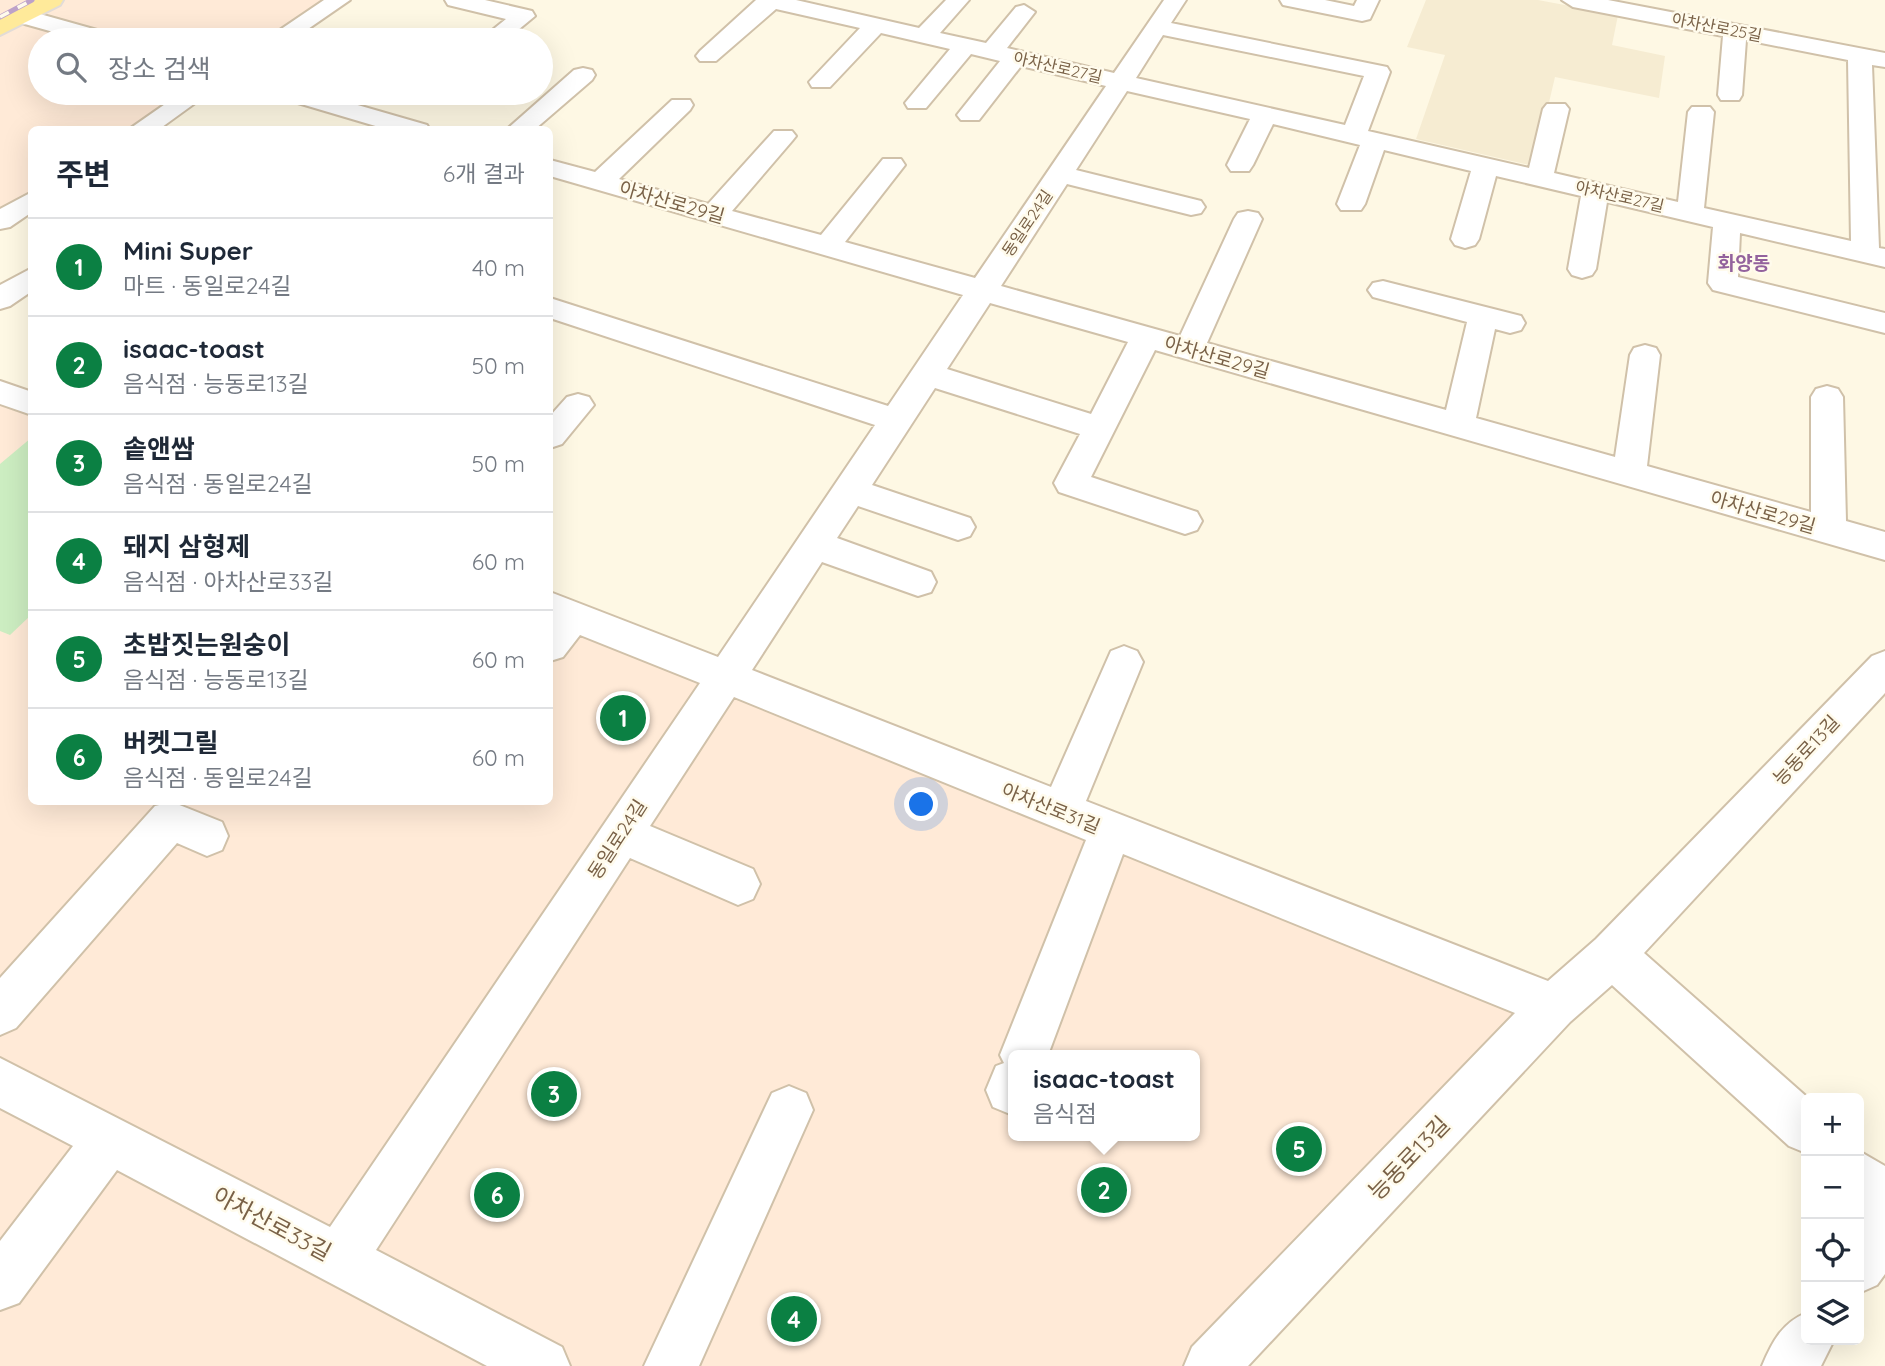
<!DOCTYPE html>
<html lang="ko">
<meta charset="utf-8">
<style>
:root{--surface:#fff;--page:#f2f2f3;--text:#1f2937;--muted:#747a83;--line:#e0e1e3;--accent:#0b8043}
body{margin:0;font-family:Quicksand,"Noto Sans KR",sans-serif;background:var(--page);color:var(--text)}
.controls{position:absolute;right:21px;bottom:21px;display:grid;overflow:hidden;border-radius:10px;box-shadow:0 7px 28px #0002}
.controls button{width:63px;height:63px;display:grid;place-items:center;padding:0;border:0;border-bottom:2px solid var(--line);background:var(--surface);color:var(--text);font:35px sans-serif}
.you{position:absolute;left:922px;top:805px;width:24px;height:24px;margin:-18px;border:5px solid #fff;border-radius:50%;background:#1a73e8;box-shadow:0 0 0 10px #1a73e833}
.badge{display:grid;place-items:center;width:46px;height:46px;border-radius:50%;background:var(--accent);color:#fff;font-size:23px;font-weight:700}
.pin{position:absolute;translate:-50% -50%;border:4px solid #fff;box-shadow:0 2px 7px #0006}
.popup{position:absolute;left:1008px;top:1050px;width:192px;height:91px;box-sizing:border-box;display:grid;place-content:center;border-radius:10px;background:var(--surface);filter:drop-shadow(0 2px 5px #0005);font-size:23px;white-space:nowrap;color:var(--muted)}
.popup b{font-size:26px;color:var(--text)}
.popup::after{content:'';position:absolute;left:50%;top:100%;margin-left:-14px;border:14px solid transparent;border-top-color:var(--surface)}
.list{margin:0;padding:0;list-style:none}
h2{display:flex;justify-content:space-between;align-items:center;height:91px;margin:0;padding:0 28px;font-size:30px}
h2 small{font-size:23px;font-weight:400;color:var(--muted)}
.list li{display:grid;grid-template-columns:46px 1fr auto;gap:21px;align-items:center;box-sizing:border-box;height:98px;padding:0 28px;border-top:2px solid var(--line)}
.list b{display:block;font-size:26px;white-space:nowrap}
.list p{margin:0;font-size:23px;white-space:nowrap;color:var(--muted)}
.list em{font-size:23px;font-style:normal;color:var(--muted)}
.icon{flex:none;width:38px;height:38px;fill:none;stroke:currentColor;stroke-width:2;stroke-linecap:round;stroke-linejoin:round}
.map{position:relative;flex:none;width:1885px;height:1366px;overflow:hidden}
.search{position:absolute;background:var(--surface);box-shadow:0 7px 28px #0002;left:28px;top:28px;width:525px;height:77px;display:flex;align-items:center;gap:18px;box-sizing:border-box;padding:0 24px;border-radius:38px;color:var(--muted);font-size:26px}
.panel{position:absolute;background:var(--surface);box-shadow:0 7px 28px #0002;left:28px;top:126px;width:525px;height:679px;border-radius:10px}
.map>svg:first-child{display:block}
.residential{fill:#f6ecd2}
.commercial{fill:#ffead7;fill-rule:evenodd}
.green{fill:#ccedc1}
.lines{fill:none;stroke-linecap:round;stroke-linejoin:round}
.minor-casing{stroke:#d0c1a9;stroke-width:4}
.major-casing{stroke:#e2dcd7;stroke-width:4}
.minor{fill:#fff;fill-rule:evenodd}
.major{fill:#ffea9a;fill-rule:evenodd}
.rail-casing{stroke:#bda1c9;stroke-width:5}
.rail{stroke:#fffbec;stroke-width:3.5;stroke-dasharray:10;stroke-linecap:butt}
.labels{text-anchor:middle;stroke-width:5;stroke-linejoin:round;paint-order:stroke}
.far-street-label{font-size:16px;fill:#796147;stroke:#fffbec}
.street-label{font-size:19px;fill:#796147;stroke:#fffbec}
.far-quarter-label{font-size:19px;font-weight:bold;fill:#93629d;stroke:#fffbec}
.near-street-label{font-size:23px;fill:#796147;stroke:#fffbec}
</style>
<div class="map">
<svg width="1885" height="1366" viewBox="0 0 1885 1366">
<rect width="100%" height="100%" fill="#fef8e4"/>
<!-- residential -->
<path class="residential" d="M1426 0H1538L1618 15 1612 45 1665 56 1659 98 1555 77 1534 166 1416 139 1445 55 1407 47Z"/>
<!-- commercial -->
<path class="commercial" d="M0 0H337L275 40H40V93H194L137 129 32 130 31 197 0 218Z
M0 405 31 417 32 802H550V617L1554 1006 1197 1366H0ZM1013 1055H1195V1136H1013Z"/>
<!-- green -->
<path class="green" d="M31 438V615L10 635 0 631V464Z"/>
<g class="lines">
<!-- minor casing -->
<g class="minor-casing">
<path id="minor" d="M324 0H350L292 40H265Z
M445 0H485L532 11 535 16 506 40H480L506 19 448 5Z
M756 0H796L919 28 946 0H969L940 33 986 43 1016 7 1024 5 1035 12 1007 48 1114 73 1164 0H1186L1171 23 1387 67 1390 72 1368 131 1529 168 1543 109 1547 104H1565L1569 109 1554 173 1678 202 1688 112 1692 107H1710L1714 112 1704 208 1851 241 1848 60 1746 40 1742 95 1739 100H1721L1718 95 1723 36 1573 7 1562 0H1608L1885 53V67L1872 65 1879 248 1885 249V267L1740 233 1738 277 1885 313V333L1713 290 1708 283 1713 227 1607 202 1596 269 1592 275 1582 278 1572 275 1568 269 1581 196 1496 176 1479 239 1475 245 1465 248 1455 245 1451 239 1471 171 1384 150 1365 204 1361 210H1341L1337 204 1360 145 1273 124 1253 165 1249 171H1231L1227 165 1250 119 1127 91 1076 170 1201 201 1205 207 1201 213 1191 215 1067 184 1001 286 1180 336 1234 219 1238 213 1248 211 1258 213 1262 219 1207 343 1446 410 1467 322 1373 297 1368 290 1373 283 1383 281 1521 316 1525 323 1521 330 1510 333 1495 329 1476 418 1615 457 1630 355 1634 348 1645 345 1656 348 1660 355 1647 466 1811 512V397L1816 389 1827 386 1838 389 1843 397 1846 521 1885 532V560L1155 350 1091 477 1197 512 1202 521 1197 530 1185 534 1059 492 1054 483 1080 434 935 388 872 485 970 518 975 527 970 536 958 540 858 506 837 538 931 572 936 582 931 592 918 596 822 562 752 670 1051 787 1111 651 1124 646 1137 651 1143 662 1086 801 1548 981 1596 939 1872 656 1885 651V693L1644 953 1808 1098 1806 1153 1789 1146 1612 985 1570 1022 1248 1366H1184L1192 1347 1515 1013 1123 854 1048 1055H1013V1113L1010 1114 993 1107 986 1090 996 1066 1004 1063 1000 1055 1086 840 734 697 650 826 753 869 760 884 753 899 738 905 630 858 376 1250 562 1347 570 1366H487L117 1170 19 1303 0 1310V1241L73 1146 0 1108V1058L330 1227 700 683 580 635 563 657 550 661V592L718 657 875 425 550 318V298L888 406 963 295 550 176V160L595 172 672 100H690L693 105 690 110 619 179 708 204 774 131H792L796 136 792 141 732 211 821 235 883 159H901L905 165 845 242 975 278 1106 86 1021 66 979 120H961L957 115 1000 61 971 54 926 108H908L905 103 950 49 881 33 830 87H812L809 82 860 28 776 9 716 61H700L696 56 700 51ZM1163 35 1364 76 1345 125 1136 78ZM990 303 1128 342 1091 414 947 369Z
M1280 0H1325L1354 6 1357 0H1379L1370 19 1362 21 1283 5Z
M22 9 115 35 119 40H82L14 21 11 16Z
M583 68 592 70 595 75 592 80 534 130H506L574 70Z
M181 93H209L158 130H128Z
M278 93H316L427 125 430 130H389L281 98Z
M32 192V212L10 227 0 229V209Z
M32 268V291L10 306 0 309V285Z
M0 381 32 392V415L0 404Z
M578 394 589 397 594 405 562 444 550 448V416L567 397Z
M172 802 222 822 228 836 222 850 207 856 177 843 16 1028 0 1035V978L155 806Z
M789 1086 806 1093 813 1110 699 1366H644L772 1093Z
M1859 1151 1885 1166V1274L1877 1285 1859 1293V1222L1864 1214 1859 1209Z
M1806 1313V1340H1834L1821 1366H1762C1772 1342 1782 1323 1806 1313Z"/>
</g>
<!-- major casing -->
<g class="major-casing">
<path id="major" d="M35 0H63L60 5 0 35V19Z"/>
</g>
<!-- minor -->
<use href="#minor" class="minor"/>
<!-- major -->
<use href="#major" class="major"/>
<!-- rail casing -->
<g class="rail-casing">
<path id="rail" d="M0 17 32 0"/>
</g>
<!-- rail -->
<use href="#rail" class="rail"/>
</g>
<g class="labels">
<!-- far-street labels -->
<g class="far-street-label">
<text transform="translate(1717 27) rotate(11)" y="6">아차산로25길</text>
<text transform="translate(1058 67) rotate(13)" y="6">아차산로27길</text>
<text transform="translate(1620 196) rotate(13)" y="6">아차산로27길</text>
<text transform="translate(1027 223) rotate(-56)" y="6">동일로24길</text>
</g>
<!-- street labels -->
<g class="street-label">
<text transform="translate(672 202) rotate(16)" y="7">아차산로29길</text>
<text transform="translate(1217 357) rotate(16)" y="7">아차산로29길</text>
<text transform="translate(1763 512) rotate(16)" y="7">아차산로29길</text>
<text transform="translate(1806 750) rotate(-47)" y="7">능동로13길</text>
<text transform="translate(1051 808) rotate(22)" y="7">아차산로31길</text>
<text transform="translate(617 839) rotate(-57)" y="7">동일로24길</text>
</g>
<!-- far-quarter labels -->
<g class="far-quarter-label">
<text x="1744" y="270">화양동</text>
</g>
<!-- near-street labels -->
<g class="near-street-label">
<text transform="translate(1409 1158) rotate(-46)" y="8">능동로13길</text>
<text transform="translate(272 1224) rotate(28)" y="8">아차산로33길</text>
</g>
</g>
</svg>
<div class="controls">
<button>+</button>
<button>−</button>
<button><svg class="icon" aria-label="locate" viewBox="0 0 24 24"><circle cx="12" cy="12" r="6"/><path d="M12 2v4M12 18v4M2 12h4M18 12h4"/></svg></button>
<button><svg class="icon" aria-label="layers" viewBox="0 0 24 24"><path d="M12 4l9 5-9 5-9-5zM3 14l9 5 9-5"/></svg></button>
</div>
<div class="you"></div>
<div class="pin badge" style="left:623px;top:718px">1</div>
<div class="pin badge" style="left:1104px;top:1190px">2</div>
<div class="popup"><b>isaac-toast</b>음식점</div>
<div class="pin badge" style="left:554px;top:1094px">3</div>
<div class="pin badge" style="left:794px;top:1319px">4</div>
<div class="pin badge" style="left:1299px;top:1149px">5</div>
<div class="pin badge" style="left:497px;top:1195px">6</div>
<div class="search"><svg class="icon" aria-label="search" viewBox="0 0 24 24"><circle cx="10" cy="10" r="6"/><path d="M15 15l6 6"/></svg>장소 검색</div>
<section class="panel">
<h2>주변<small>6개 결과</small></h2>
<ul class="list">
<li><span class="badge">1</span><div><b>Mini Super</b><p>마트 · 동일로24길</p></div><em>40 m</em></li>
<li><span class="badge">2</span><div><b>isaac-toast</b><p>음식점 · 능동로13길</p></div><em>50 m</em></li>
<li><span class="badge">3</span><div><b>솥앤쌈</b><p>음식점 · 동일로24길</p></div><em>50 m</em></li>
<li><span class="badge">4</span><div><b>돼지 삼형제</b><p>음식점 · 아차산로33길</p></div><em>60 m</em></li>
<li><span class="badge">5</span><div><b>초밥짓는원숭이</b><p>음식점 · 능동로13길</p></div><em>60 m</em></li>
<li><span class="badge">6</span><div><b>버켓그릴</b><p>음식점 · 동일로24길</p></div><em>60 m</em></li>
</ul>
</section>
</div>
